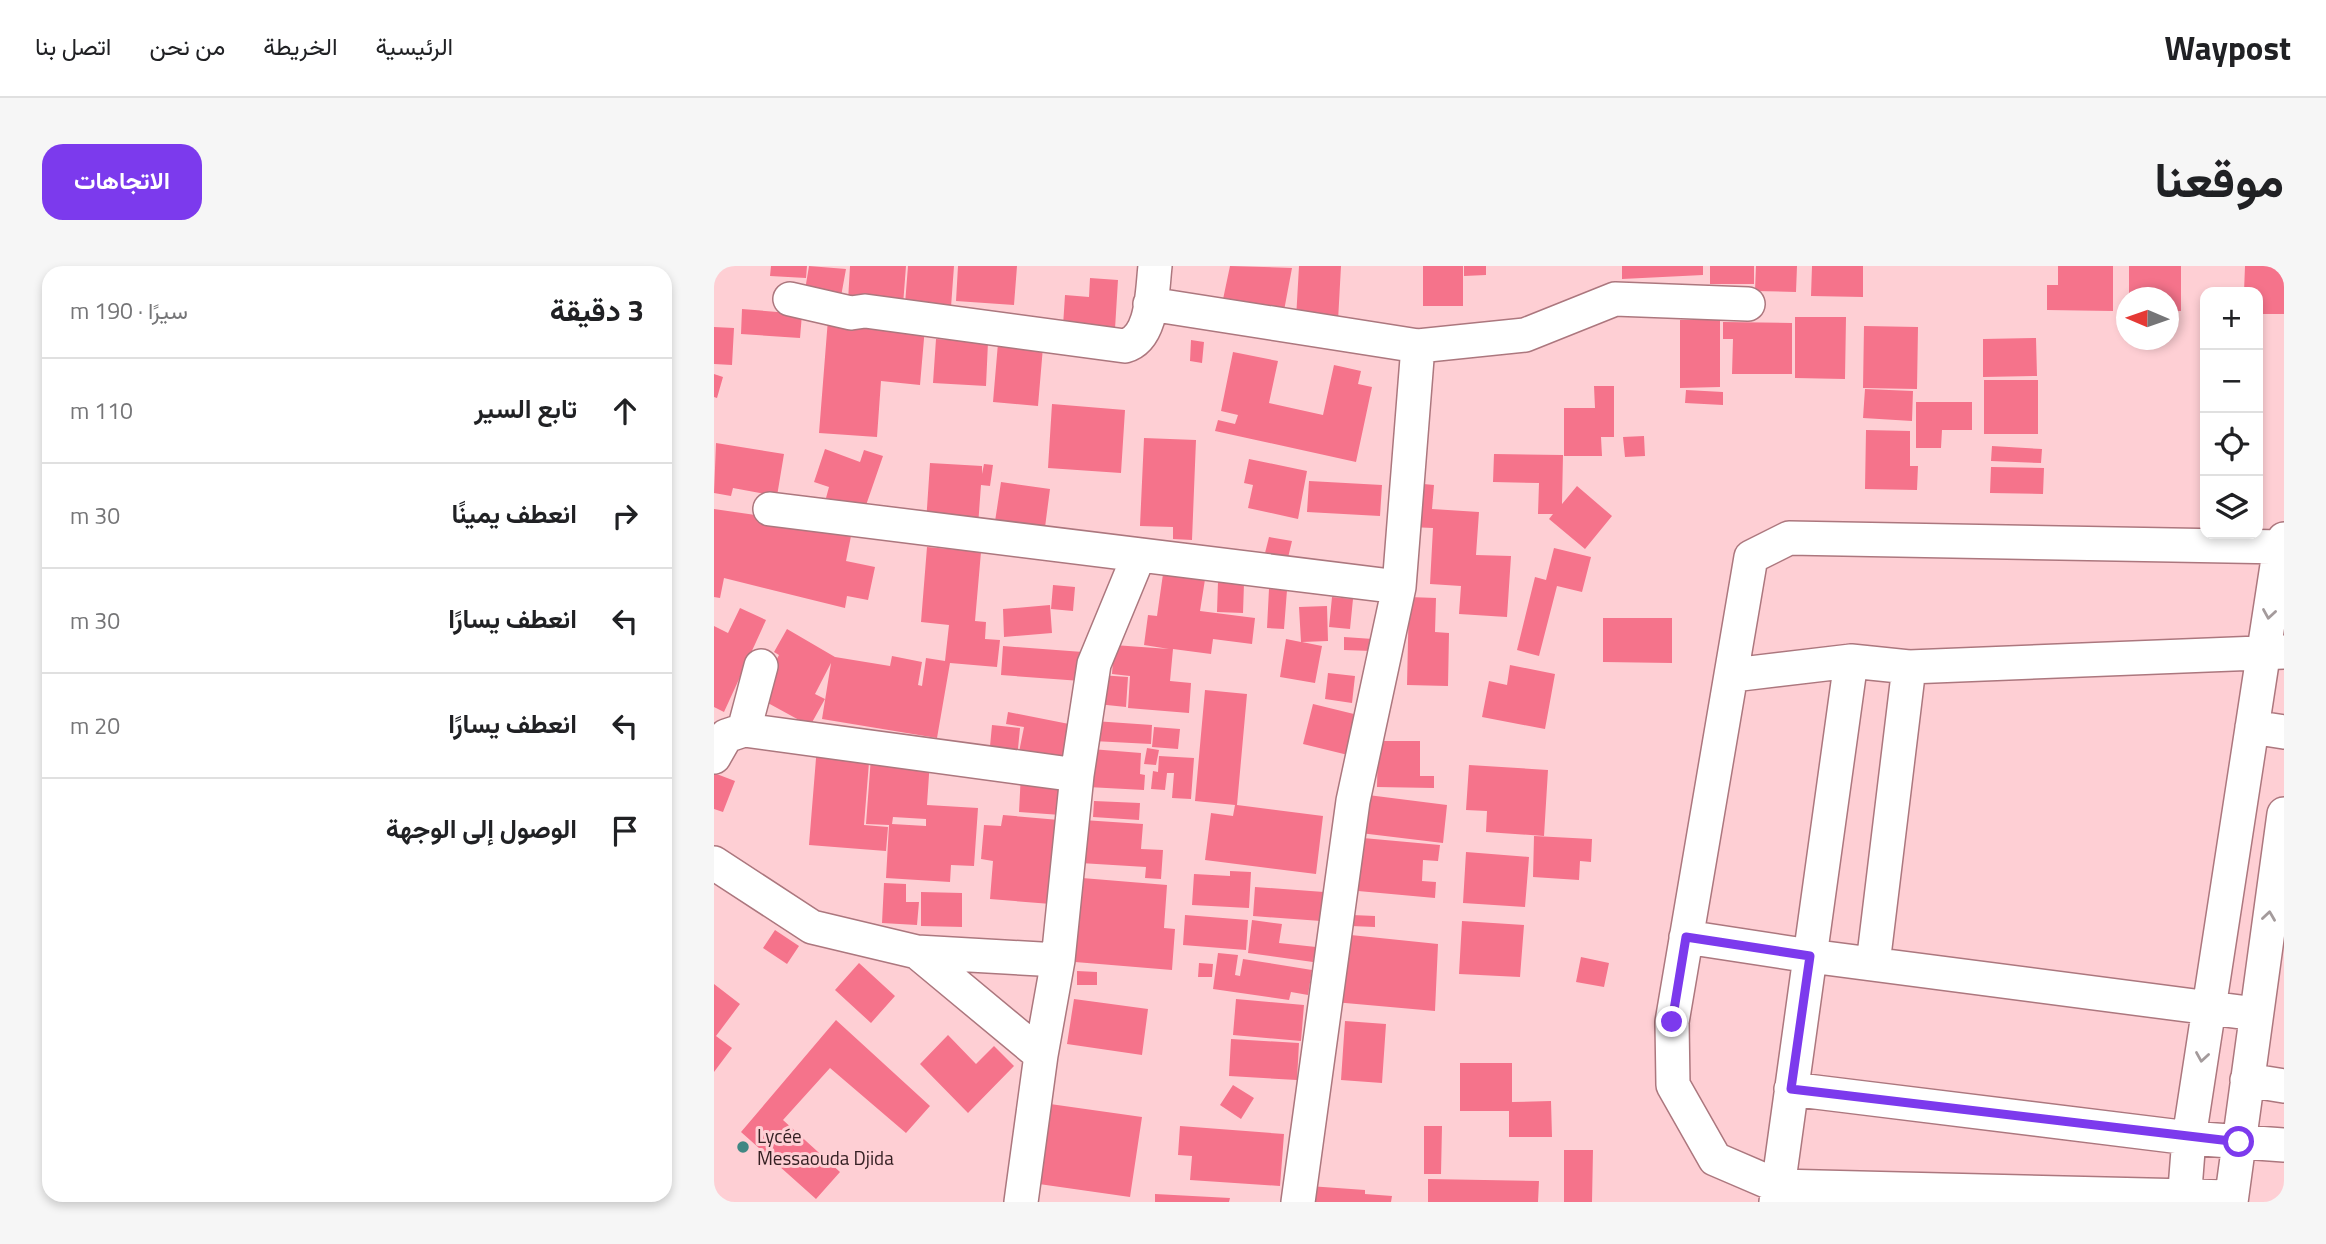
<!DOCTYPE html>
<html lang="ar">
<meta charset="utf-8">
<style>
:root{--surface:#fff;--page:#f6f6f6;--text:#202124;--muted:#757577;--line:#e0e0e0;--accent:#7c3aed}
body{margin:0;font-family:"Titillium Web",Vazirmatn,sans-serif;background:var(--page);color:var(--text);direction:rtl}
.controls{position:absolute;right:21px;top:21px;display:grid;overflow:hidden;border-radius:14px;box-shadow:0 4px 10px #0003}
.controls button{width:63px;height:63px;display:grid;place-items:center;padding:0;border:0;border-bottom:2px solid var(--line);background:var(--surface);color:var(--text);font:35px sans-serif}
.compass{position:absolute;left:1402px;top:21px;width:63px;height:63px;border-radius:50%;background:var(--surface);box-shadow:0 4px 10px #0003;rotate:272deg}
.stop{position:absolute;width:21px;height:21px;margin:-16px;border:5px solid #7c3aed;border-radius:50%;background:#fff}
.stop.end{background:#7c3aed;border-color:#fff;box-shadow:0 2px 7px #0008}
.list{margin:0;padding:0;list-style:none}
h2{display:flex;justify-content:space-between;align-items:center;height:91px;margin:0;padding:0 28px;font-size:30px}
h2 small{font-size:23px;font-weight:400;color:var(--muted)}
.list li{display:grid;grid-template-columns:46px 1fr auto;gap:21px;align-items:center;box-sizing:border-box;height:105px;padding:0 28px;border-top:2px solid var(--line)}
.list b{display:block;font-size:26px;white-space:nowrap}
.list em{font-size:23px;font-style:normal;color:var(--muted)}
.icon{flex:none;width:38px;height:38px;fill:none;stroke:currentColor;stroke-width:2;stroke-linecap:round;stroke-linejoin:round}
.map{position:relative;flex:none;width:1570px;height:936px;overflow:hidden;direction:ltr;border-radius:21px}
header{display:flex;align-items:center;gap:42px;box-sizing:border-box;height:98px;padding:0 35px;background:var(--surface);border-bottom:2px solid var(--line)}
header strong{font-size:33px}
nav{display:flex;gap:38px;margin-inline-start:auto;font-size:24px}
.intro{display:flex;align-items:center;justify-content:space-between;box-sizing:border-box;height:168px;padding:0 42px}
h1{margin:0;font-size:49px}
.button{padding:18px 32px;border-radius:21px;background:var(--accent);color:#fff;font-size:24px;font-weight:700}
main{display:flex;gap:42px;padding:0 42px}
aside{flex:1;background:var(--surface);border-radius:21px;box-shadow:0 4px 10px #0003}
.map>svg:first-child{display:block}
.building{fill:#f5738b;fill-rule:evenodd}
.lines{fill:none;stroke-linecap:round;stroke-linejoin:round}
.street-casing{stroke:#ac777e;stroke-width:36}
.street{stroke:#fff;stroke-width:33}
.oneway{stroke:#a49b9c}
.route{stroke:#7c3aed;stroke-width:9}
.poi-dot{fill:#408783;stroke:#fecfd4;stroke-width:2.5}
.labels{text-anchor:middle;stroke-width:6;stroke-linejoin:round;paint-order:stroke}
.poi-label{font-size:19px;fill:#352023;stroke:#fecfd4;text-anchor:start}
</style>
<header>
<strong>Waypost</strong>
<nav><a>الرئيسية</a><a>الخريطة</a><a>من نحن</a><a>اتصل بنا</a></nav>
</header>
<div class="intro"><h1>موقعنا</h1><a class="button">الاتجاهات</a></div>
<main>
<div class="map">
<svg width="1570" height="936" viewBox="0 0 1570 936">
<rect width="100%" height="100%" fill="#fecfd4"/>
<!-- building -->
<path class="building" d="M57 0H93L92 12 56 10Z
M95 0 132 3 126 36 90 30Z
M136 0H192L189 39 134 35Z
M194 0H240L237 41 191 38Z
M244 0H303L300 39 242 35Z
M516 0 578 2 569 50 508 38Z
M585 0H627L624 55 582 53Z
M709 0H749V40H709Z
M750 0H772V9L750 10Z
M908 0H989V9L908 13Z
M996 0H1040V18H996Z
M1042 0H1083L1082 26 1041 25Z
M1098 0H1149V31L1097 30Z
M1344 0H1399V45L1333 44V19H1344Z
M1415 0H1467V45H1455V32H1415Z
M1531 0H1570V48H1544V26H1530Z
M376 12 404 14 401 63 349 60 351 29 375 31Z
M28 43 88 48 86 72 27 68Z
M1081 51H1132L1131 113 1081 112Z
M114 53 211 61 206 119 167 115 163 171 105 167Z
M1006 53V121L966 122V54Z
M1009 56 1078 57V108H1018L1019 73H1009Z
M1150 60 1204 61 1203 123 1149 122Z
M0 61 20 62 18 99 0 98Z
M1322 72 1323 110 1269 111V73Z
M222 73 274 76 272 120 219 117Z
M477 74 490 76 488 97 476 95Z
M284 77 329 81 324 140 279 136Z
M519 86 564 95 555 137 609 149 620 99 647 105 644 118 658 121 642 196 501 165 504 154 521 158 524 149 507 145Z
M0 108 9 111 3 132 0 131Z
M1270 114H1324V168H1270Z
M880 120H900V171H887L888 190H850V142H881Z
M1151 123 1199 125 1198 155 1149 152Z
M972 124 1009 126V139L971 137Z
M1202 136H1258V164H1228L1227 182H1202Z
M338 138 411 144 407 207 334 202Z
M1152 164 1196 165V200H1204L1203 224 1151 223Z
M930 170 931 190 911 191 909 171Z
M430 172 482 174 478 274 459 273V261L426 260Z
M2 177 70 188 63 230 19 222 17 230 0 227Z
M1278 180 1328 183 1327 197 1277 195Z
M111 183 146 196 150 184 169 190 150 245 112 232 115 221 100 216Z
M780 188 849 189 848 238 863 220 898 250 871 283 835 253 839 248H824L825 217 779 216Z
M535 193 593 205 584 253 534 242 539 219 530 217Z
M216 197 268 200V208L270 198 279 199 276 220 267 219 264 260 212 257Z
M1277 201 1330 202 1329 228 1276 227Z
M595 215 668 219 666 250 593 246Z
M287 216 336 223 330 269 280 262Z
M699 217 720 219 718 243 765 246 762 289 797 290 793 351 745 348 747 320 716 318 719 262 696 261Z
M0 243 56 251 137 270 132 295 161 301 154 334 133 330 131 342 10 312 6 332 0 331Z
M555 271 578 275 572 300 549 295Z
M213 281 267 286 261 355 272 356 271 373 286 374 283 401 236 397 223 472 108 453 117 397 101 428 111 433 96 460 43 431 65 389 60 386 73 363 121 391 176 400 178 390 208 396 204 419 208 420 212 392 231 395 235 359 207 356Z
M840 282 877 291 868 326 843 320 825 390 803 384 821 311 832 314Z
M450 301 492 307 486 345 541 352 538 378 499 373 497 388 459 383 456 415 477 417 475 447 414 442 416 410 398 408 400 379 455 383 430 379 434 349 443 350Z
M504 316 530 317 529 347 503 346Z
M339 319 361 321 359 345 337 343Z
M555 323 573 324 570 363 553 362Z
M618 331 639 333 636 363 615 361Z
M695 331 722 332 721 366 735 367 734 420 693 419Z
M336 339 338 367 290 371 289 343Z
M613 340 614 375 588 376 608 380 601 417 566 411 572 373 587 376 585 341Z
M26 342 52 354 10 446 0 441V360L14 367Z
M889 352H958V397L889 396Z
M630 371 659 373 658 385 630 384Z
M289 380 369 386 367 415 287 409Z
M796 399 841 408 831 463 768 451 775 415 793 419Z
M614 407 641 410 638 437 611 433Z
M386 409 414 411 412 441 383 438Z
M491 424 533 428 523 539 609 550 602 608 491 594 497 547 519 550 521 539 481 535Z
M599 438 644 449 634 489 589 478Z
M294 446 355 458 349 495 305 486 310 461 292 458Z
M380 455 438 459 437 478 379 475Z
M278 459 306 462 303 493 275 491Z
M440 461 466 463 464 483 438 481Z
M664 475H706V510H720V522L663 521Z
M103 480 156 484 150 559 174 561 172 585 95 579Z
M433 482 445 484 442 499 430 498Z
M377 483 427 487 426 508 431 509 430 524 374 521Z
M445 490 480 492 477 533 458 532 460 507H453L451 524 437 523 439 505 444 506Z
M157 491 216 494 213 539 264 542 260 600 237 599 236 616 172 612 175 559 152 558ZM179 551 212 553V560L178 558Z
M755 499 834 504 830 570 772 566 773 545 752 544Z
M0 507 21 515 9 546 0 543Z
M307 507 350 511 347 549 305 546Z
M654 529 733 539 729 577 638 566Z
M380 535 426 537 425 554 379 551Z
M289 549 345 554 337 638 276 633 279 595 267 593 270 559 287 560Z
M369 554 429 558 427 583 449 584 447 613 431 612 432 601 366 597Z
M820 570 878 573 877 596 866 595 865 614 819 611Z
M638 571 726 579 724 595 709 594 708 615 722 616 721 632 633 624Z
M752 586 815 591 811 641 749 637Z
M516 605 537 606 535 642 478 639 480 608 516 610Z
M368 612 453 619 450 662 461 663 458 704 361 696Z
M170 617 192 618V636H205L203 659 168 657Z
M541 621 610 626 607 655 539 650Z
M207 626 248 627V661L207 660Z
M471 649 534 654 532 684 469 679Z
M638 649 661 650V661L637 660Z
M538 654 568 658 565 677 602 681 599 696 534 687Z
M748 655 810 659 806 711 745 708Z
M61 664 85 680 73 698 49 682Z
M627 668 724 678 721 745 620 736Z
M504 687 524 689 521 709 526 710 529 693 598 704 594 729 577 726 575 734 499 723Z
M867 691 895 697 890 721 862 716Z
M145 697 181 730 157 757 121 724Z
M485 697 499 698 498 711H484Z
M363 705 383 706V719H363Z
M0 718 26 738 2 770 18 782 0 806Z
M360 733 434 743 428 789 353 778Z
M522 733 590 739 587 775 519 769Z
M122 754 216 840 192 867 116 802 69 854 126 906 102 933 27 866Z
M631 755 672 758 668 817 627 814Z
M234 769 262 798 280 780 300 800 254 847 206 798Z
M517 773 585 777 583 814 515 810Z
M746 797H798V836L837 835 838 871H795V845H746Z
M519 819 540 832 527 853 506 839Z
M329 837 428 851 416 931 318 917Z
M466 860 570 868 566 920 476 914 478 890 464 889Z
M710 860H728L727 908H710Z
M850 884H879L878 936H850Z
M714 913 825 915 824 936H714Z
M595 920 651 924V928L678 930 677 936H594Z
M441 928 516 932 515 936H441Z"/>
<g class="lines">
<!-- street casing -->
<g class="street-casing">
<path id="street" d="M76 33 137 47 151 45 411 80C439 72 438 26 441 0
M436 38 704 80 811 69 901 33 1034 38
M56 243 685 321
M1019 409 1137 395 1195 401 1570 386
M1538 461 1570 466
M30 464 47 400
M0 491 12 470 30 464 363 509
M0 597 98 661 203 686 344 694
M972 671 1096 690 1542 748
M203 686 327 789
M1159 698 1195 401
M1533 814 1570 820
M1077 823 1475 872 1570 879
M1517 931 1064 920 1001 893 959 819 958 756 1037 291 1075 272 1570 281
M307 936 327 789 344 694 363 509 380 398 425 289
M584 936 639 535 685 321 704 80
M1062 936 1137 395
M1470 936 1475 872 1566 280 1570 273
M1517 936 1570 548"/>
</g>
<!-- street -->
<use href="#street" class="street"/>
</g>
<!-- one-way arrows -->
<defs><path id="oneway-chevron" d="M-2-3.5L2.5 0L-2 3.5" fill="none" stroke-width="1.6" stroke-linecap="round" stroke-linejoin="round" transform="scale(1.75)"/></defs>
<g class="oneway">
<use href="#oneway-chevron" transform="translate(1555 348) rotate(99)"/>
<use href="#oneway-chevron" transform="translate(1555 650) rotate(-82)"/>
<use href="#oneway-chevron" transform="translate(1488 791) rotate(99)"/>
</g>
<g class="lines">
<!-- route -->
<path class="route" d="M958 756 972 671 1096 690 1077 823 1525 876"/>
</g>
<!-- markers -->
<circle class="poi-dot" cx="29" cy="881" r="7"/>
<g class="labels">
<!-- poi labels -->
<g class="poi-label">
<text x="43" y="877">Lycée<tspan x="43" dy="22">Messaouda Djida</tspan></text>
</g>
</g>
</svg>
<div class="controls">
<button>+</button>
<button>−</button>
<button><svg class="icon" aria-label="locate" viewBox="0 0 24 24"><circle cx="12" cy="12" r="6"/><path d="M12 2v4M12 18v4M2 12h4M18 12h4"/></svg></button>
<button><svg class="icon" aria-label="layers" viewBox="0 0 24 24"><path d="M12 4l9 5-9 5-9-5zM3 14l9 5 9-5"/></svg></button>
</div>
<svg class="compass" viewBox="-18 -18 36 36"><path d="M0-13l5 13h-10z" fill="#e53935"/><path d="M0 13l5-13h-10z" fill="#757577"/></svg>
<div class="stop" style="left:1525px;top:876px"></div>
<div class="stop end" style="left:958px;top:756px"></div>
</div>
<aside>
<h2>3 دقيقة<small>سيرًا · 190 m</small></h2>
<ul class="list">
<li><svg class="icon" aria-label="ahead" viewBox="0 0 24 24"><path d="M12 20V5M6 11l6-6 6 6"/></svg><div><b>تابع السير</b></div><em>110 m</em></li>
<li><svg class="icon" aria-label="right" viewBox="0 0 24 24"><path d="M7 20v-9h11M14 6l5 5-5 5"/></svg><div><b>انعطف يمينًا</b></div><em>30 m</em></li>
<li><svg class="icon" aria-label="left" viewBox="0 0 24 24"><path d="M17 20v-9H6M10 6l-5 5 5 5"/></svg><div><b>انعطف يسارًا</b></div><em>30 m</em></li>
<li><svg class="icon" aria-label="left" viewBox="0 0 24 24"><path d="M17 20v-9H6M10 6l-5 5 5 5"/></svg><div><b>انعطف يسارًا</b></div><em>20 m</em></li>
<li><svg class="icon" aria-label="arrive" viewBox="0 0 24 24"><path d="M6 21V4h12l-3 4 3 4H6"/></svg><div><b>الوصول إلى الوجهة</b></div></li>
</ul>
</aside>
</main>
